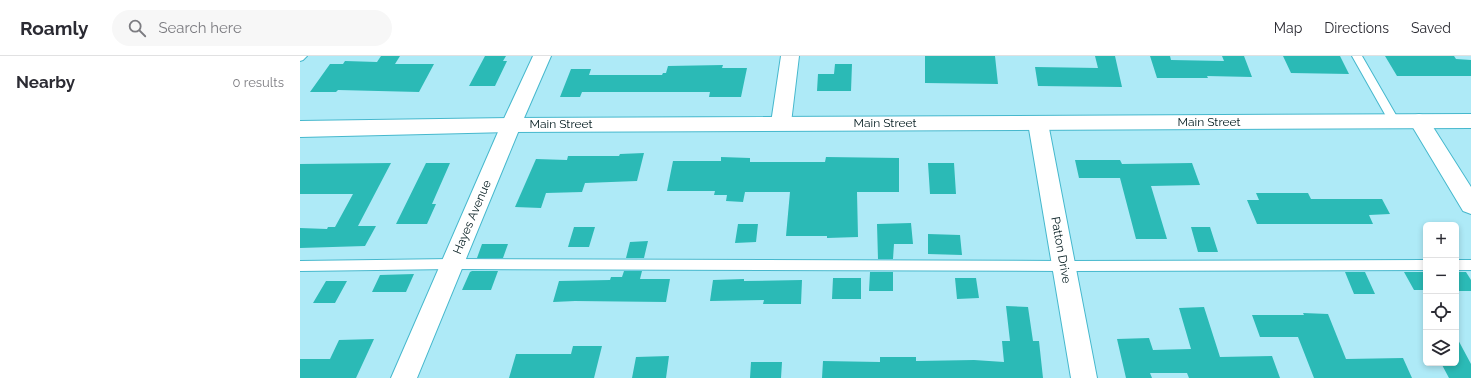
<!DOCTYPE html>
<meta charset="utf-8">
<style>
:root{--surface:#fff;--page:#f7f7f7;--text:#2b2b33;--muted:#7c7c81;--line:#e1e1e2}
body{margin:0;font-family:Raleway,sans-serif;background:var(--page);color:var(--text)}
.controls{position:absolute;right:12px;bottom:12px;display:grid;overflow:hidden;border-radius:6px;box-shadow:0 2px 6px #0003}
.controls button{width:36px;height:36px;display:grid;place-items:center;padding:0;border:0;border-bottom:1px solid var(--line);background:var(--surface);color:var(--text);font:20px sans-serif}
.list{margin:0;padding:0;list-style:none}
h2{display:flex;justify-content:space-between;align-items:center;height:52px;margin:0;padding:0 16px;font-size:17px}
h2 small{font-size:13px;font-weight:400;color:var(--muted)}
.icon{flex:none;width:22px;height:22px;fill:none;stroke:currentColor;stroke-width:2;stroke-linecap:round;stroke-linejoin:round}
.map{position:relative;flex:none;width:1171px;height:322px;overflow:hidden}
header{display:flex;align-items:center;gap:24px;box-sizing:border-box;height:56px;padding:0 20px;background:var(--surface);border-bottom:1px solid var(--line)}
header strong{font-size:19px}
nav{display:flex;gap:22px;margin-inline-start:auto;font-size:14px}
.search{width:280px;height:36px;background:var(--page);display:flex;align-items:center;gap:10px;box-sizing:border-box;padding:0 14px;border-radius:22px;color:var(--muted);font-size:15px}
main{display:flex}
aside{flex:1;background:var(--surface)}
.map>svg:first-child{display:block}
.building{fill:#2bbab6}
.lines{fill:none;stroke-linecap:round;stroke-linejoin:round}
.service-casing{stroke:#46b8cd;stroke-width:2}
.minor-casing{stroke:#46b8cd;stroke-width:2}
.secondary-casing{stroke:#46b8cd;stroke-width:2}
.service{fill:#fff;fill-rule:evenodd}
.minor{fill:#fff;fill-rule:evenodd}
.secondary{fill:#fff;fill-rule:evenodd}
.labels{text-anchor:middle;stroke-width:4;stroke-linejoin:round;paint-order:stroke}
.street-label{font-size:12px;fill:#031b1f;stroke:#fff}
</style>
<header>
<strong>Roamly</strong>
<div class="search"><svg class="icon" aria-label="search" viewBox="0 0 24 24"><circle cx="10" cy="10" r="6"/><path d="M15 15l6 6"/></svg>Search here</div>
<nav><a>Map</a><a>Directions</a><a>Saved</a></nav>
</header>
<main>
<aside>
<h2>Nearby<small>0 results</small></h2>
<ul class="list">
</ul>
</aside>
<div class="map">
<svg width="1171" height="322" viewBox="0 0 1171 322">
<rect width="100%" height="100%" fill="#aeeaf7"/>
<!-- building -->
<path class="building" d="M81 0H100L95 8H134L119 36 38 34 36 36H10L30 8H43L45 5 77 6Z
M185 0H206L203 5H207L195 30H169Z
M625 0H695L698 28 625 27Z
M795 0H815L822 31 738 30 735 11 798 12Z
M850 0H870L871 4 924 5 922 0H944L952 21 907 20 908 22H857Z
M983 0H1040L1049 18 991 17Z
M1085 0H1154L1156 3 1171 4V20H1097Z
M535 8H552L551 35H517L518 18H534Z
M423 9 422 12H447L441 41H409L410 36H282L280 41H260L271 13H291L289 19H362L363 17H366L368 10Z
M344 97 337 125 285 127 282 136 246 137 241 152 215 151 236 103 267 104 268 100H319L320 98Z
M421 101 450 102V106H525L526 101 599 102V136H557L558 181 527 182V180H486L490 136H445L443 146 426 145 427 139H414L415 135H367L373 105H421Z
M775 104H820L822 108 892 107 900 129 851 130 867 183H836L820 122H779Z
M91 107 58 170H76L65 190 0 192V172L27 173 28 171H35L53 138H0V108Z
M126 107H150L132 148H136L127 168H96Z
M628 107H654L656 138H630Z
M956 137H1008L1011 143H1082L1090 158 1069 159 1073 168H957L947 144H959Z
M611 167 613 188H594L593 203H578L577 168Z
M438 168H458L456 186 435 187Z
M274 171H295L289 191H268Z
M891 171H910L918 196H898Z
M628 178 660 179 662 199 628 198Z
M348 185 344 202H326L330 186Z
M182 188H208L203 202H177Z
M172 215H198L191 234H162L170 216Z
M324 215H342L340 223H370L366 246 275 245 253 246 259 225 310 224 311 221H322Z
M570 216H593V235H569Z
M1045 216H1065L1075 238H1054Z
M1104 216H1126V234H1114Z
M1156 216H1166L1171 224V235H1156Z
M114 218 106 236H72L80 219Z
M533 222H561V243H532Z
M655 222H676L679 242 657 243Z
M444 223V225L502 224 501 248H463L464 244 410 245 413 224Z
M26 225H47L35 247H13Z
M706 250 728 251 733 285H739L743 322H522L523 305 580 306V301H616V305L674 304 704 306 702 285H710Z
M904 251 920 301 972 300 980 322H889L887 317H850L852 322H826L817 283 849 282 853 294 891 293 879 252Z
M1003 257 1028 258 1046 303 1103 302 1112 322H1014L998 281H960L952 259H1004Z
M1156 280 1171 308V322H1149L1141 307H1156Z
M74 283 56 322H0V303H30L39 284Z
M273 290H302L294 322H209L216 298H271Z
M369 300 366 322H332L336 301Z
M451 306H482L481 322H450Z"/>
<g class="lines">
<!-- service casing -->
<g class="service-casing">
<path id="service" d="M0 0H7L3 4 0 5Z
M1052 0H1062L1100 66 1099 69H1091Z
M152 203 765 205 1126 204V214L765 215 152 213 0 215V205Z
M1156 204H1171V214H1156Z"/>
</g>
<!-- minor casing -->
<g class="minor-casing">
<path id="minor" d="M233 0H251L221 69 117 322H91L201 69Z
M481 0H499L491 67 488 72 481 74 474 72 471 67Z
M1119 58 1126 60 1171 131V158L1163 155 1109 65 1112 60Z
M738 60 745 62 748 67 797 322H771L728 67 731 62Z"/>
</g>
<!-- secondary casing -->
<g class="secondary-casing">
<path id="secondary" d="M1171 58V72L211 76 0 81V65L211 62Z"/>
</g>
<!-- service -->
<use href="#service" class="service"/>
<!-- minor -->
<use href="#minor" class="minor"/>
<!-- secondary -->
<use href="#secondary" class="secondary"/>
</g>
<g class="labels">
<!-- street labels -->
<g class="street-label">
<text x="909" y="70">Main Street</text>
<text x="585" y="71">Main Street</text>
<text x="261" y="72">Main Street</text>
<text transform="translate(172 161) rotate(-67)" y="4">Hayes Avenue</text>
<text transform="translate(761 194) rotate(80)" y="4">Patton Drive</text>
</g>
</g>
</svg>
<div class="controls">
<button>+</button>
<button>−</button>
<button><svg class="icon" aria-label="locate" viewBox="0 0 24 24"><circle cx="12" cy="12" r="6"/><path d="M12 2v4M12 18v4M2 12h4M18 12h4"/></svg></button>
<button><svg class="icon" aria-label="layers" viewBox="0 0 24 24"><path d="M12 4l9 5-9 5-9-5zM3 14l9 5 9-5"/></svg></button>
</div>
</div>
</main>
